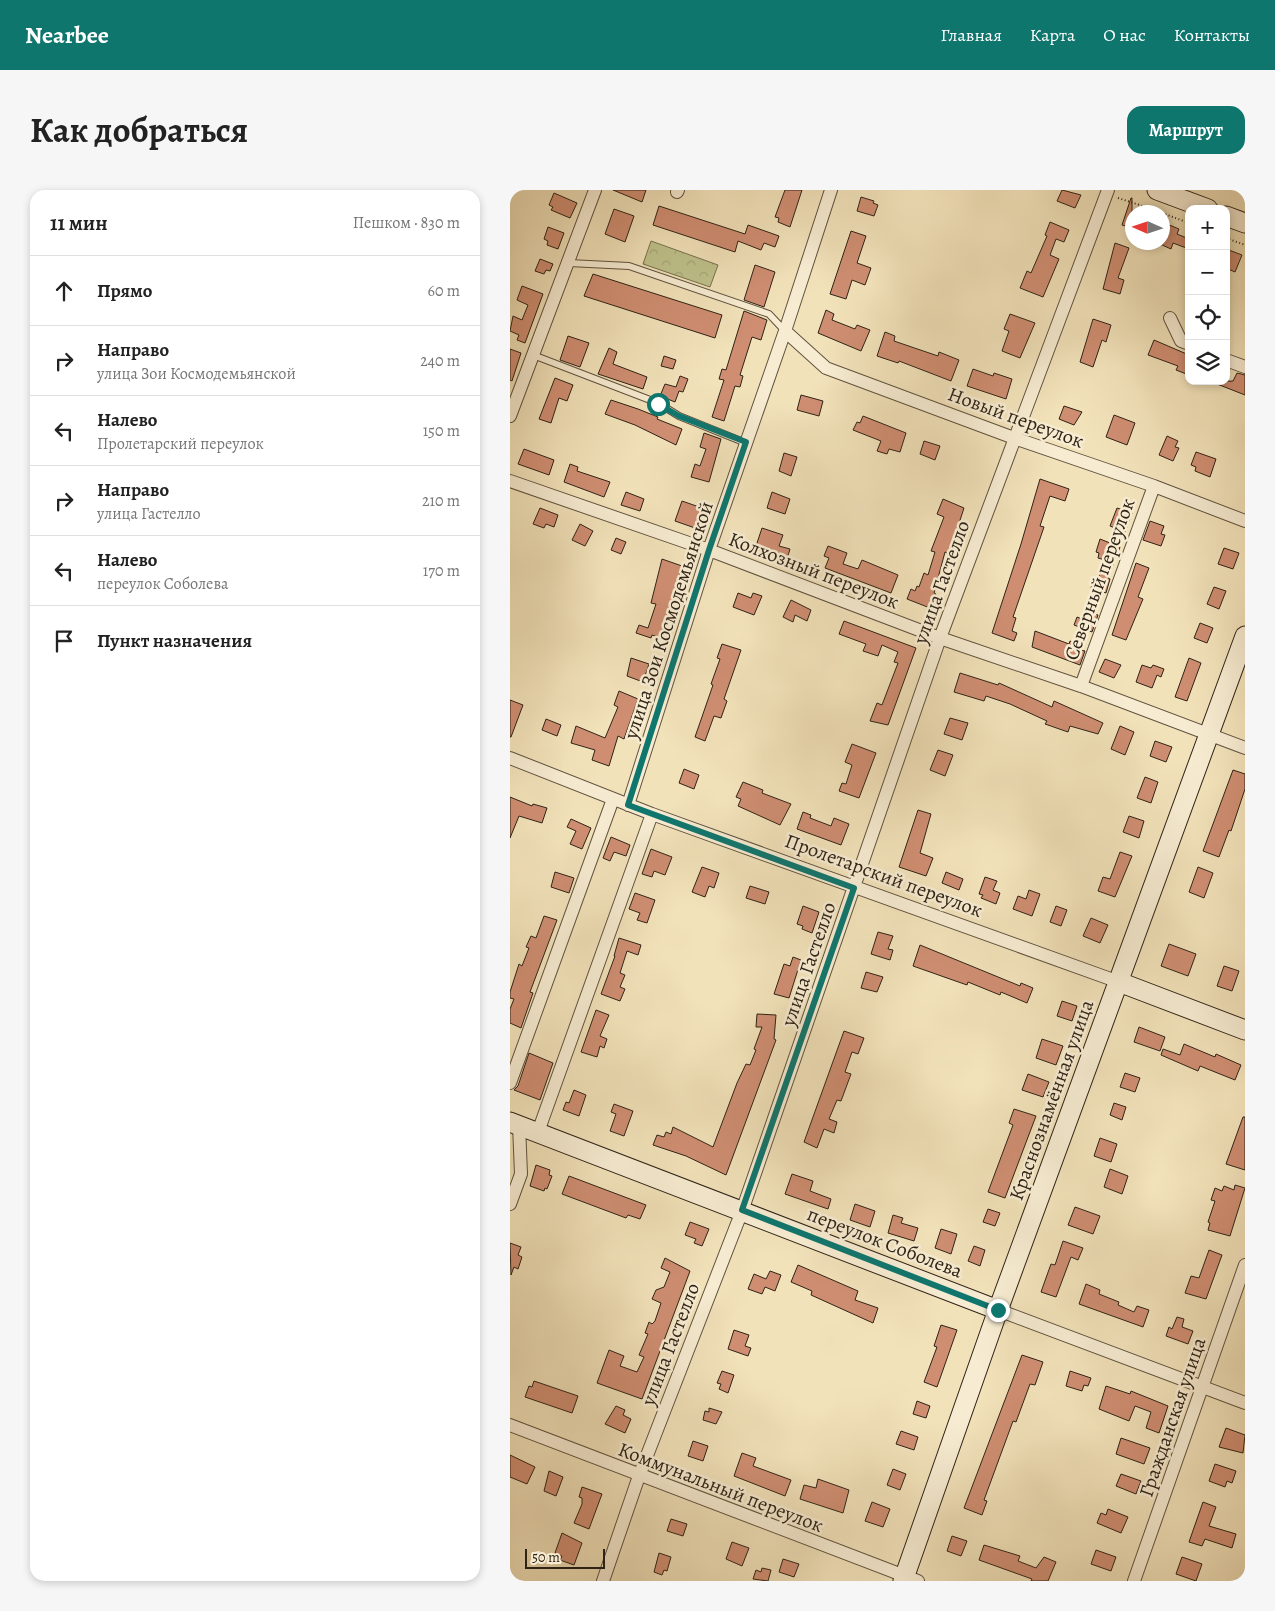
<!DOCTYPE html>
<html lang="ru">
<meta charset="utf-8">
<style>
:root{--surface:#fff;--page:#f6f6f6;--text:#222;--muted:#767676;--line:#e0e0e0;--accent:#0f766e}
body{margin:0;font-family:Alegreya,serif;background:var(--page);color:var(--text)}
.controls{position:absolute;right:15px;top:15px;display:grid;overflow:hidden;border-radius:10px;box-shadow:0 2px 8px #0003}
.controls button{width:45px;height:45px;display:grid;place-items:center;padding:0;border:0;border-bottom:1px solid var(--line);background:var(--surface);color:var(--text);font:25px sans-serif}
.compass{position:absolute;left:615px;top:15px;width:45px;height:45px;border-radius:50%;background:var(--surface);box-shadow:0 2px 8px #0003;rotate:273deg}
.scale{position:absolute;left:15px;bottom:12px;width:80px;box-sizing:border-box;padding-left:5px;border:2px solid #2f2316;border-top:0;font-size:14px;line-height:18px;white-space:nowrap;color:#2f2316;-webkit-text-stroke:4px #f7ecd2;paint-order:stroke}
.stop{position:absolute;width:15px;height:15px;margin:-11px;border:4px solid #0f766e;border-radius:50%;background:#fff}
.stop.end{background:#0f766e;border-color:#fff;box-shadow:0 1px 5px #0008}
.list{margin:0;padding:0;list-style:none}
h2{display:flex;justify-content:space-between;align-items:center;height:65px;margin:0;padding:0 20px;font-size:21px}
h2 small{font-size:16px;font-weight:400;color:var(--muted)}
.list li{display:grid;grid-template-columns:32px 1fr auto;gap:15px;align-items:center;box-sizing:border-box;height:70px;padding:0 20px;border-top:1px solid var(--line)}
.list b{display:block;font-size:19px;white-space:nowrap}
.list p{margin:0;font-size:16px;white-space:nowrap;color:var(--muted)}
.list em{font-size:16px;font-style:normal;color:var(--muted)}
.icon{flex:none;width:28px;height:28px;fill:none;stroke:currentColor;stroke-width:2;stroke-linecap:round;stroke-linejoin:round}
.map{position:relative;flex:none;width:735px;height:1391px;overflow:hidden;border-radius:15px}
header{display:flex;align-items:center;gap:30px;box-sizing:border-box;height:70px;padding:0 25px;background:var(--accent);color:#fff}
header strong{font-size:24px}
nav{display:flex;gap:28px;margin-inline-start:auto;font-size:18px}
.intro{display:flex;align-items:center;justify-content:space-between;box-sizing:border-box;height:120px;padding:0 30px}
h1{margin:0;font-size:35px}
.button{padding:12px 22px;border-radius:15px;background:var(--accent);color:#fff;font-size:18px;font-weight:700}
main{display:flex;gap:30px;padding:0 30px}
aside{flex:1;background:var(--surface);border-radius:15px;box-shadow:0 2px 8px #0003}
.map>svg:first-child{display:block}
.park{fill:url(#park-crowns);stroke:#777251}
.building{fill:#cf8e72;stroke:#2f2316}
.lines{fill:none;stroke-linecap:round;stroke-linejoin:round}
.service-casing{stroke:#60533f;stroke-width:8}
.minor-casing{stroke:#60533f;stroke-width:14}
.secondary-casing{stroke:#2f2316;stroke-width:21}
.path{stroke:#2f2316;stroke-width:2;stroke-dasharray:1 2.5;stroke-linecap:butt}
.service{stroke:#f7ecd2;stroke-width:6}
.minor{stroke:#f7ecd2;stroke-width:12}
.secondary{stroke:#f7ecd2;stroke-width:19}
.route{stroke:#0f766e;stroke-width:6}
.labels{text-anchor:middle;stroke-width:5;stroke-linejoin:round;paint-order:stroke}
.street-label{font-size:20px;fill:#2f2316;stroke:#f7ecd2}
</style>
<header>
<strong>Nearbee</strong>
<nav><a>Главная</a><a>Карта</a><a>О нас</a><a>Контакты</a></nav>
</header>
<div class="intro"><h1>Как добраться</h1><a class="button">Маршрут</a></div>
<main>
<aside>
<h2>11 мин<small>Пешком · 830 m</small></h2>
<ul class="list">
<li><svg class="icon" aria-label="ahead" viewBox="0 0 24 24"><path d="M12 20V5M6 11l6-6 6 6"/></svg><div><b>Прямо</b></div><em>60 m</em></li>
<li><svg class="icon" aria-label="right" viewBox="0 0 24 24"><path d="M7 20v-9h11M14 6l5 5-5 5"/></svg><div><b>Направо</b><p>улица Зои Космодемьянской</p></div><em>240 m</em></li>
<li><svg class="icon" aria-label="left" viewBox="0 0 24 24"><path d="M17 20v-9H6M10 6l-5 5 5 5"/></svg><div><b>Налево</b><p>Пролетарский переулок</p></div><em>150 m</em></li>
<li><svg class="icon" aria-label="right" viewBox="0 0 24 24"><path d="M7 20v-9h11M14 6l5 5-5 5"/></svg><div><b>Направо</b><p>улица Гастелло</p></div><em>210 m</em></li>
<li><svg class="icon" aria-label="left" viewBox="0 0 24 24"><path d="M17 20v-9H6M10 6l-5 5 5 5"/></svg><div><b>Налево</b><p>переулок Соболева</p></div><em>170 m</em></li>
<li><svg class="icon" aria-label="arrive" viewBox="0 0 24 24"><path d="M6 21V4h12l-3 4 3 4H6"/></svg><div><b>Пункт назначения</b></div></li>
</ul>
</aside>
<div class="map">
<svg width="735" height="1391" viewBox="0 0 735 1391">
<defs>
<pattern id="park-crowns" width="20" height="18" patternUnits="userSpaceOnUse" patternTransform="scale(1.25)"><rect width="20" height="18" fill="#bfc28c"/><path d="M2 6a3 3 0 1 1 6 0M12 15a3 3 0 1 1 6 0" fill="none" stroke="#a4a678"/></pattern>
</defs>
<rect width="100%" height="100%" fill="#f2e2ba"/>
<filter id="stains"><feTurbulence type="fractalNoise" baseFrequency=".004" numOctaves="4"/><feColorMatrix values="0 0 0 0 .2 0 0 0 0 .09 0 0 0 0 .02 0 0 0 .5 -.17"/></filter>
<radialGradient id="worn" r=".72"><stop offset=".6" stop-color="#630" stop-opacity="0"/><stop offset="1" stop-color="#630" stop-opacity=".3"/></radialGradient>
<!-- park -->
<path class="park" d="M141 51 208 75 200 97 133 74Z"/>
<!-- building -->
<path class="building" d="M103 0H136L132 12Z
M275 0H292L280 37 268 32 269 28 265 27Z
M552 0 571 5 565 18 547 11Z
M44 3 67 13 60 28 41 20 43 17 39 15Z
M351 7 364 11 363 13 368 15 364 26 347 21Z
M621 8H622V38L612 35Z
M149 16 235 44 238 35 269 46 265 57 254 53 251 60 228 51 225 62 143 35Z
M104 19 124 26 115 52 95 44Z
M540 32 559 40 554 52 546 49 540 65 549 69 533 107 510 98 517 81 521 83 537 46 535 45Z
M657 34 669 39 667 44 679 49V59L663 53 661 59 650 54 652 52Z
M38 37 54 43 48 59 37 55 38 51 34 49Z
M341 41 356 46 347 73 361 78 355 95 342 90 336 109 320 104Z
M605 53 619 58 608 88 614 90 610 104 593 99Z
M716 59 732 65 725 82 716 78Z
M30 69 43 74 40 81 36 80 34 84 25 81Z
M245 75 265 82 254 117 234 110Z
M83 84 212 125 205 148 74 106Z
M12 96 33 104 15 153 7 150 9 145 0 141 3 126 12 130 18 115 7 110Z
M316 120 324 124 322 130 345 139 347 135 360 140 351 161 308 143Z
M234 121 257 130 251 150 242 147 230 185 233 186 230 197 225 196 214 231 202 227 214 190 209 189 212 179 216 180Z
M500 124 525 133 510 168 492 161 499 141 494 139Z
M583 129 601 135 596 152 592 150 583 177 570 172Z
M375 142 385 146 384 151 428 166 429 162 449 170 441 191 389 171 388 173 367 166Z
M58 146 79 153 70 177 50 170Z
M644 150 679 165V185L666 180 668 176 638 165Z
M99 158 107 162 103 174 137 187 133 199 88 184Z
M0 159 11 163 2 191 0 190Z
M154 166 166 170 163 179 151 176Z
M463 179 483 186 484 183 502 189 496 209 457 196Z
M727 183 735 185V205L702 192 723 191Z
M170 186 178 189 173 202 169 201 165 212 150 206 155 194 166 197Z
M45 188 63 195 57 211 49 208 41 233 29 229Z
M291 205 313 211 309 226 287 220Z
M101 210 128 219 148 227 147 229 172 239 166 255 125 235 95 224Z
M554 216 572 222 564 235 549 229Z
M604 225 625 233 617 255 596 247Z
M353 226 396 243 390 262 379 259 377 264 367 261 371 251 343 240 347 232 350 233Z
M194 243 211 249 199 292 181 287 185 274 190 276 196 259 190 257Z
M657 246 668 251 665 257 669 258 663 271 649 265Z
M414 251 430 256 425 270 410 264Z
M14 259 44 270 39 285 8 274Z
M686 262 706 269 700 287 685 281 686 277 681 275Z
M274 263 287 267 281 286 269 281Z
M60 274 68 277 67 281 100 292 94 307 54 292Z
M530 289 559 299 555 311 540 306 530 336 534 337 503 427 506 428 502 441 507 443 504 451 482 443 511 354Z
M116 302 134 309 130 321 111 315Z
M262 302 280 309 275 324 257 318Z
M433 309 454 318 439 364 435 362 424 403 426 404 420 418 397 409 401 399 405 401 407 396 409 397 414 383 418 385 425 362 421 361 434 327 427 324Z
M172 311 192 318 185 338 165 331Z
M30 318 48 325 44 337 36 334 34 338 23 334Z
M607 318 622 323 615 342 600 336Z
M640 331 654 336 651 344 655 345 651 356 633 350Z
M70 334 83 341 75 356 62 350Z
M252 338 273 345 269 356 280 359 277 369 245 359Z
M106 348 116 352 111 364 101 360Z
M590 349 610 357 598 388 600 389 596 403 581 398 584 388 588 389 595 370 588 368 589 363 586 362Z
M318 356 337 363 333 374 348 379 352 370 388 385 381 403 315 378 319 368 314 366Z
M714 358 729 363 723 379 708 374Z
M152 369 172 376 150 448 142 445 141 448 126 443 129 435 138 438 146 414 141 413Z
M626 373 639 378 628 407 633 409 616 450 602 445Z
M704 397 716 401 709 419 697 414Z
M228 403 241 408 243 403 252 406 244 425 223 417Z
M281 410 301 420 297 431 285 425 283 432 273 427Z
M575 421 588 425 582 442 564 435 567 427 572 429Z
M334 431 406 458 378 535 360 531 367 513 372 515 388 473 384 472 388 462 372 455 368 466 353 461 356 454 329 444Z
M690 433 703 438 697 453 684 448Z
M525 441 559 454 560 451 569 454 567 459 575 461 570 475 522 457Z
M212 454 231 460 214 509 217 511 211 528 204 526 195 551 185 547 203 495 201 494 210 469 207 468Z
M121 468 139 474 133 492 117 486Z
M679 468 691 473 677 511 665 507Z
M595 469 611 475 604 488 589 482Z
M632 475 641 478 643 475 654 479 651 487 647 485 642 498 626 492Z
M450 483 488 495 489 493 542 517 544 511 593 533 588 544 560 536 558 542 535 534 537 531 500 514 476 506 474 511 444 502Z
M109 501 128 509 114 549 108 546 99 576 82 570 85 560 61 553 66 536 95 548 108 517 104 515Z
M0 510 13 515 1 547H0Z
M440 528 458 533 452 550 434 544Z
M36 529 51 535 47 546 32 540Z
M610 536 624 542 615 565 601 559Z
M645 551 662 557 656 572 640 566Z
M342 554 366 563 349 608 329 601 332 593 336 594 342 575 335 572Z
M428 560 443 565 435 586 420 580Z
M174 579 189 585 184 599 169 593Z
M723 580 735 584V599L721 641 719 640 709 667 693 661Z
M635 587 648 592 641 613 627 608Z
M233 592 253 600 252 603 281 614 270 635 228 616 231 609 226 607Z
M0 607 22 616 23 614 37 618 32 633 9 626 0 648Z
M408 620 421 624 410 663 423 668 416 686 389 677Z
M293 622 301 625 300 628 321 636 324 628 339 634 331 655 287 639Z
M619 626 634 631 629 648 613 642Z
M61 629 81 638 72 659 60 654 66 641 57 637Z
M101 647 120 655 116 666 104 662 100 671 93 668Z
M141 659 162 667 155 685 144 681 142 687 132 684Z
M610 662 622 666 605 707 588 701 593 687 600 689Z
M192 677 209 683 204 698 199 696 195 707 182 702Z
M688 677 703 683 694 708 679 702Z
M45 682 64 688 59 703 41 697Z
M436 682 453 689 449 700 432 693Z
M475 687 487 691 483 700 490 703 486 714 471 708 473 705 469 704Z
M240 696 259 702 255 714 236 708Z
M519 700 530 704 522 726 503 719 508 706 516 709Z
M125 703 145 710 137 733 127 730 130 723 119 719Z
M293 716 309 722 302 743 292 739 293 736 287 734Z
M546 716 557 720 551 736 540 732Z
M34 726 47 730 20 802 23 803 11 838 0 833V819L4 809 0 808V802L9 774 12 776 19 758 16 757 21 746 26 748Z
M581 728 598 735 590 753 573 746Z
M368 742 383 746 378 759 383 760 380 770 361 764Z
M109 748 131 755 128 765 117 761 110 783 115 785 110 797 115 799 110 811 91 804 105 766H104Z
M659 754 686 764 678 786 651 776Z
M410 755 510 796 511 793 523 798 517 813 491 802 490 805 458 792 457 795 403 776Z
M283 767 291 770 279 808 264 804 274 774 280 776Z
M714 776 729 781 722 801 707 796Z
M356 782 373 787 367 802 351 798Z
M552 811 567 816 562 831 547 826Z
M86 820 99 825 90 846 97 849 94 858 90 856 87 867 71 862Z
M247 824 266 825 264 849 266 850 216 985 176 966 143 955 147 945 154 947 156 942 161 944 163 937 203 957 227 893 236 874 240 875 246 860 244 859 252 837H246Z
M629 837 655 847 650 861 624 852Z
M334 841 354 848 348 864 342 862 335 882 341 884 331 911 327 910 319 929 327 932 324 943 314 939 307 958 294 952Z
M532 849 553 856 546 875 526 868Z
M674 854 705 867 706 864 731 875 725 890 690 876 688 881 651 865 653 859 670 865Z
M19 863 43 873 30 910 4 900 8 896Z
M615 883 630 888 625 902 610 897Z
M518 884 539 892 533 907 512 900Z
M64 900 76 905 69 926 53 920 56 912 59 913Z
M604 913 616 917 612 930 600 925Z
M104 914 123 921 114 946 100 941 106 924 101 922Z
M504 919 526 926 495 1008 478 1002 503 935 499 933Z
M733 927H735V980L716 974Z
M590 948 607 954 601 972 584 966Z
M26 975 40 980 39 985 42 986 37 999 35 998 34 1001 20 996Z
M600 979 618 986 612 1004 594 997Z
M282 984 303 991 300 1001 321 1009 318 1019 275 1004Z
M59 986 136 1015 130 1029 118 1025 116 1028 52 1004Z
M725 995 735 998 720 1046 698 1040 700 1033 698 1032 705 1011 701 1010 705 998 712 1001 714 996 724 1000Z
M345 1014 365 1021 360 1037 340 1030Z
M565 1017 590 1026 583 1044 558 1035Z
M478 1019 490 1023 485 1036 473 1032Z
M383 1025 393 1028 391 1033 408 1038 404 1051 378 1043Z
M180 1032 199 1039 192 1056 184 1053 186 1049 175 1045Z
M431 1039 447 1044 441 1064 425 1058Z
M553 1051 573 1058 568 1070 561 1067 546 1107 531 1102 541 1074 545 1075Z
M0 1053 11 1057 8 1065 12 1067 8 1079 4 1077 1 1085Z
M464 1056 475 1060 470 1076 458 1071Z
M699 1060 712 1065 696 1109 675 1103 681 1086 689 1088Z
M155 1068 180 1081 132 1209 87 1193 99 1160 114 1166 110 1176 127 1182 134 1167 129 1165 138 1144 135 1143 139 1132 142 1134 145 1131 151 1113 142 1109 146 1100 154 1097 160 1082 151 1078Z
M288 1075 348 1101 345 1110 368 1118 363 1133 301 1105 302 1101 281 1092Z
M260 1081 271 1085 265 1101 255 1097 252 1104 238 1099 244 1084 256 1089Z
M576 1094 590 1100 589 1104 609 1112 608 1115 624 1122 627 1116 639 1120 633 1137 569 1114Z
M667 1127 674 1129 672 1137 683 1141 678 1154 656 1146 659 1137 662 1139Z
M431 1135 447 1140 427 1197 414 1192 427 1157 424 1156Z
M224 1140 239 1145 235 1156 241 1158 238 1166 218 1159Z
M512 1165 533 1172 525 1195 520 1194 506 1232 503 1231 474 1310 477 1311 472 1325 454 1318Z
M212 1181 224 1185 218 1203 209 1199 211 1194 207 1193Z
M560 1181 581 1188 578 1196 574 1195 572 1201 556 1196Z
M24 1191 68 1206 62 1223 15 1207 19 1196 22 1197Z
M596 1196 620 1204 621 1201 658 1216 649 1243 636 1238 641 1222 625 1216 619 1231 589 1219Z
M407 1211 420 1216 416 1228 403 1224Z
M106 1216 115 1220 113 1225 121 1229 115 1243 95 1234Z
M199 1218 212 1222 206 1234 193 1230 195 1221 199 1222Z
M716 1238 735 1245 733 1263 709 1257Z
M391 1241 408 1247 404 1260 386 1254Z
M611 1248 640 1258 634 1274 606 1264Z
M183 1251 198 1256 193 1271 178 1266Z
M232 1263 246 1268 243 1276 281 1290 275 1306 224 1286Z
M0 1265 25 1277 17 1294 0 1287Z
M705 1274 726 1281 722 1293 717 1291 715 1297 699 1291Z
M383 1279 396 1284 390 1300 377 1295Z
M39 1281 53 1287 46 1306 34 1301Z
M611 1284 631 1291 626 1304 606 1296Z
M308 1289 339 1300 333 1323 290 1309 294 1295 306 1298Z
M72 1297 92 1304 79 1339 64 1333 72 1314V1308L69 1307Z
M362 1312 380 1319 373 1337 355 1331Z
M693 1312 706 1317 699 1336 726 1344 722 1358 695 1349 692 1356 679 1352Z
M598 1319 618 1327 611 1343 587 1333 591 1323 596 1325Z
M161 1329 177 1334 173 1346 157 1341Z
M52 1343 72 1353 64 1375 50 1370 52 1366 45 1363Z
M442 1346 457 1351 451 1366 437 1361Z
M222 1352 239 1358 232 1376 216 1369Z
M474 1355 510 1366 508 1371 526 1378 534 1367 546 1372 538 1391H521L522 1389 469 1370Z
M586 1360 606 1367 601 1381 581 1374Z
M149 1363 161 1367 157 1381 154 1380 152 1385 144 1382Z
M672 1367 692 1374 686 1391 666 1384Z
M273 1369 289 1374 284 1387 269 1382Z
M252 1378 261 1380 258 1391 243 1389 246 1380 251 1382Z"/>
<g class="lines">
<!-- service casing -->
<g class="service-casing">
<path id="service" d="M59 73 119 76 259 124 275 141
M23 165 148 213 169 226 236 253"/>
</g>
<!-- minor casing -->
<g class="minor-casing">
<path id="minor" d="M167 2 168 0
M660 128 671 151 679 154
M275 141 316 178 504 248 644 296 735 331
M716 170 735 177
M0 226 85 0
M0 291 199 360 430 448 571 496 735 558
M571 496 644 296
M0 568 142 624 609 792
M118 615 199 360 275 141 321 0
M0 893 103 609
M28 942 142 624
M0 1014 11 984 9 935
M488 1120 735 1213
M0 1235 408 1391
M93 1391 129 1286 232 1021 430 448 598 0
M624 1391 735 1075"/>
</g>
<!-- secondary casing -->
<g class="secondary-casing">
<path id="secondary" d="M647 0 698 19
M716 26 735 33
M609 792 735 840
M0 932 488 1120
M393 1391 488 1120 735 446"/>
</g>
<!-- path -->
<path class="path" d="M608 8 651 22
M652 23 679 33
M716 48 735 55"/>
<!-- service -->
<use href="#service" class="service"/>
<!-- minor -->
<use href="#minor" class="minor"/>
<!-- secondary -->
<use href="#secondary" class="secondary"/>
</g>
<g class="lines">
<!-- route -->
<path class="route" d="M148 214 169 226 236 252 199 360 118 615 344 698 232 1020 488 1120"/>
</g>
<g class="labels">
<!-- street labels -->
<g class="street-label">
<text transform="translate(506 227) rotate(20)" y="7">Новый переулок</text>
<text transform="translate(304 380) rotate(21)" y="7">Колхозный переулок</text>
<text transform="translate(589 389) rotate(-70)" y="7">Северный переулок</text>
<text transform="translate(431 392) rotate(-70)" y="7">улица Гастелло</text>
<text transform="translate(158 430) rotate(-72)" y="7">улица Зои Космодемьянской</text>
<text transform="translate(374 685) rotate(20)" y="7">Пролетарский переулок</text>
<text transform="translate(298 774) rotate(-71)" y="7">улица Гастелло</text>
<text transform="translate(541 910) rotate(-70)" y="7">Краснознамённая улица</text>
<text transform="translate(375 1052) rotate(21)" y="7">переулок Соболева</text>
<text transform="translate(160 1154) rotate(-69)" y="7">улица Гастелло</text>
<text transform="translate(662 1227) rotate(-71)" y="7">Гражданская улица</text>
<text transform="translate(211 1297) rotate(21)" y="7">Коммунальный переулок</text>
</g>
</g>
<rect width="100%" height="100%" filter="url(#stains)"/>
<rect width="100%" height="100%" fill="url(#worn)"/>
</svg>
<div class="controls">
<button>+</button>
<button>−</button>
<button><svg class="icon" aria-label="locate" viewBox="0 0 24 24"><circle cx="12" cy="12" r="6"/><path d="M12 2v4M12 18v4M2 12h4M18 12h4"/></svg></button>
<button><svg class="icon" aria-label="layers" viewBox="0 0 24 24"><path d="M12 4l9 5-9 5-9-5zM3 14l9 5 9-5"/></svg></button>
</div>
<svg class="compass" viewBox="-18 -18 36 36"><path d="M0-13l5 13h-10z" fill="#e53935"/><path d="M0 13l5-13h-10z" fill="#767676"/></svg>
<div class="scale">50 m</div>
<div class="stop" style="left:148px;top:214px"></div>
<div class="stop end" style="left:488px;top:1120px"></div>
</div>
</main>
